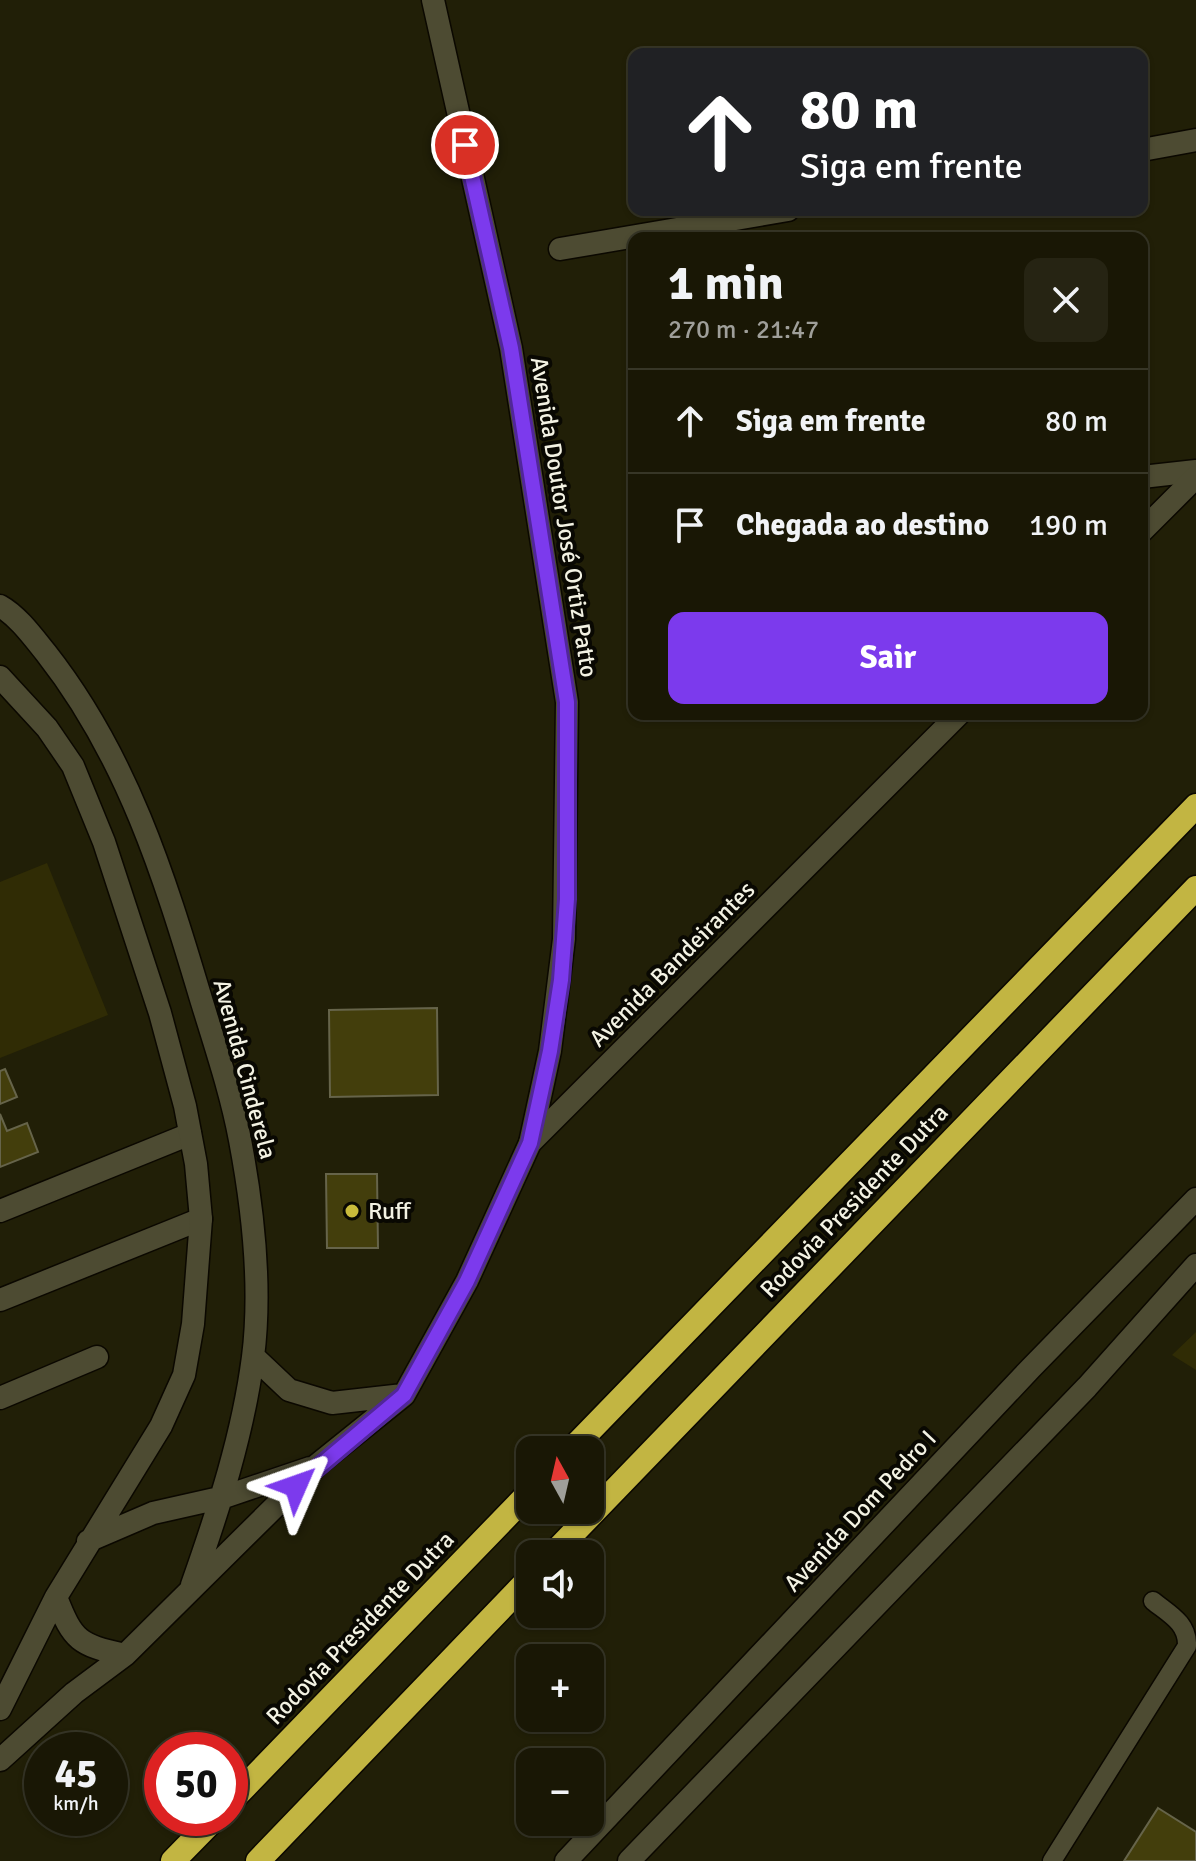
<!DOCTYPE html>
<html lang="pt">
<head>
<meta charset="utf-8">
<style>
	:root { --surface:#191705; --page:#262413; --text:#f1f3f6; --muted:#9f9f9a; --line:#373627; --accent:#7c3aed }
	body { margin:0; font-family:Signika,sans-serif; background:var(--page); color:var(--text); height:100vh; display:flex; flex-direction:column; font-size:30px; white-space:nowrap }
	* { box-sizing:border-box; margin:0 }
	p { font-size:26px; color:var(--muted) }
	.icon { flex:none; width:44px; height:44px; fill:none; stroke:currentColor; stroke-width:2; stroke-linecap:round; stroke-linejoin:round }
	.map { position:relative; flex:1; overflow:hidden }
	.side { position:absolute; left:628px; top:232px; width:520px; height:488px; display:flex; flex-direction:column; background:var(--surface); border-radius:16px; box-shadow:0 2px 6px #0004,0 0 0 2px var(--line) }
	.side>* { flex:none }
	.guide { position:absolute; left:628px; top:48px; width:520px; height:168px; border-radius:16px; box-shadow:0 2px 6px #0004,0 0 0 2px var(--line); background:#202124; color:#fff; overflow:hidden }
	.needle { width:52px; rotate:352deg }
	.buttons { position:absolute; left:516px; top:1436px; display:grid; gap:16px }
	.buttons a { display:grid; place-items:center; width:88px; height:88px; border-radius:16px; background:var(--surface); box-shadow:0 2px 6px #0004,0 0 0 2px var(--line); font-size:40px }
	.speed { position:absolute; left:24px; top:1732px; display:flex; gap:16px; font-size:40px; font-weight:700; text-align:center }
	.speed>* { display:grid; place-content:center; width:104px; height:104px; border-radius:50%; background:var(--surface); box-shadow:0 2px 6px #0004,0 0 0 2px var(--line); line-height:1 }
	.speed small { font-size:20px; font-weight:400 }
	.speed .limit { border:12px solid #d22; background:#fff; color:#111 }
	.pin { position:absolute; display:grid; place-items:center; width:68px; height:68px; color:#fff; margin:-34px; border:4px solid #fff; border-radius:50%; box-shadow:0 2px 8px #0007 }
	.me { position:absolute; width:88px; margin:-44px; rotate:47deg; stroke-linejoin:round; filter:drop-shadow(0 0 6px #0008) }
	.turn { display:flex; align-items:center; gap:28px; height:168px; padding:0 40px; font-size:36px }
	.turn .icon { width:104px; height:104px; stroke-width:2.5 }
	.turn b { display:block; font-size:56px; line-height:68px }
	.round { display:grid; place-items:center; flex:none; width:84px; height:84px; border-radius:16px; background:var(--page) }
	.summary { display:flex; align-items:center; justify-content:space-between; height:136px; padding:0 40px }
	h1 { font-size:48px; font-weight:700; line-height:60px }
	.cta { display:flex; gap:16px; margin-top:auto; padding:16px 40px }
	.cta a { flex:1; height:92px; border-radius:16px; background:var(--accent); color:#fff; font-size:32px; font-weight:700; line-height:92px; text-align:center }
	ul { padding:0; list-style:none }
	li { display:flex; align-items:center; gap:24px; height:104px; padding:0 40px; border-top:2px solid var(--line) }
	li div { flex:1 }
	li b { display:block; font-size:30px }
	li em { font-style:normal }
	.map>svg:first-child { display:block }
	.green { fill:#302c05 }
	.building { fill:#433e0c; stroke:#66644a; stroke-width:2 }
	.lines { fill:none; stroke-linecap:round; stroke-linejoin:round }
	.service-casing { stroke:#0b0800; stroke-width:21 }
	.minor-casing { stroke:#0b0800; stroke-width:25 }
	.secondary-casing { stroke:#0b0800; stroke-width:25 }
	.motorway-casing { stroke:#0b0800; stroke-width:27 }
	.service { stroke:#4d4b32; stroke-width:18 }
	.minor { stroke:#4d4b32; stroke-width:22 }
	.secondary { stroke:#4d4b32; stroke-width:22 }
	.motorway { stroke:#c2b542; stroke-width:24 }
	.route-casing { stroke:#51269a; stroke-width:20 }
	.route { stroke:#7c3aed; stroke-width:14 }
	.poi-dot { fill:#c9bb3b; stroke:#090802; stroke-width:3 }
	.labels { text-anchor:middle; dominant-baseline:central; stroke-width:8; stroke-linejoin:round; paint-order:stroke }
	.street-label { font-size:24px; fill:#f3f2e3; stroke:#090802 }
	.poi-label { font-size:24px; fill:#f3f2e3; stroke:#090802; text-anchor:start }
</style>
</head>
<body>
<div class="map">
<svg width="1196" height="1861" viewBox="0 0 1196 1861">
	<rect width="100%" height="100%" fill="#211f07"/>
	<path class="green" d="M47,863l61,152 -108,43v-176z
		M1196,1332v38l-24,-15z"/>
	<path class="building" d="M437,1008l1,87 -108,2 -1,-87z
		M5,1069l12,28 -17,7v-33z
		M0,1114l7,17 20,-8 11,29 -38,15z
		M326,1174h51l1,74h-51z
		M1158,1808l38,24v29h-72z"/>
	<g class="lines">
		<defs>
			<path id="service" d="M1052,1861l135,-215c1,-23 -18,-32 -34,-45"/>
			<path id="minor" d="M433,0l78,348 56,354 -3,237 -14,112 -20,92
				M1142,150l54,-10
				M560,249l228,-39
				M1142,477l54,-6
				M0,1211l190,-77
				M0,1300l201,-81
				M0,1398l97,-41"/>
			<path id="secondary" d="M1142,531l54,-54
				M0,606c18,10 33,31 46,47 81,103 118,222 155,346 14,46 30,93 39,141 13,69 22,146 13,217 -10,78 -35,154 -61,228
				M0,677l47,51 26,38 31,76 56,171 25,93 11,58 5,55 -8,105 -9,51 -23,51 -105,171 -56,112
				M253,1356l36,34 43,13 71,-8
				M88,1541l65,-28 71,-16 86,-29
				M56,1597c17,44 23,48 69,58
				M0,1760l74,-67 51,-38 192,-190 87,-70 63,-114 63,-138 429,-429
				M566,1861l465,-493 165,-169
				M629,1861l458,-474 109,-122"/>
			<path id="motorway" d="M571,1450l625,-644
				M553,1554l643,-666
				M230,1802l300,-310
				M173,1861l42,-43
				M258,1861l272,-283"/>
		</defs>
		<use href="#service" class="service-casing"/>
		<use href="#minor" class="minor-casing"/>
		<use href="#secondary" class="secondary-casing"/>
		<use href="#motorway" class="motorway-casing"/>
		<use href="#service" class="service"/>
		<use href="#minor" class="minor"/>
		<use href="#secondary" class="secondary"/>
		<use href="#motorway" class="motorway"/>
	</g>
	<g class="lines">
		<defs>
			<path id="route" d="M296,1486l108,-91 63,-114 63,-138 20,-92 11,-71 6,-81v-197l-56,-354 -46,-203"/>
		</defs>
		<use href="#route" class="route-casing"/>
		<use href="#route" class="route"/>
	</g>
	<circle class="poi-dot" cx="352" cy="1211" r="8"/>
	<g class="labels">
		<g class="street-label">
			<text transform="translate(564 517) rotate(81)">Avenida Doutor José Ortiz Patto</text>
			<text transform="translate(672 964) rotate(-45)">Avenida Bandeirantes</text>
			<text transform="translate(245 1069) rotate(75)">Avenida Cinderela</text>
			<text transform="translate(854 1201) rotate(-46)">Rodovia Presidente Dutra</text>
			<text transform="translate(860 1511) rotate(-47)">Avenida Dom Pedro I</text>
			<text transform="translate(360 1628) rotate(-46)">Rodovia Presidente Dutra</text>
		</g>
		<g class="poi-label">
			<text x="368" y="1211">Ruff</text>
		</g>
	</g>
</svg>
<div class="buttons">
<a><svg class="needle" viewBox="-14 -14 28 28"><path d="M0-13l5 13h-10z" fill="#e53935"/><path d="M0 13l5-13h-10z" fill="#9f9f9a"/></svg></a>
<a><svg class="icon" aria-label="sound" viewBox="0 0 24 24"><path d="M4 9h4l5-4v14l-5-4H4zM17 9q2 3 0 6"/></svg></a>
<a>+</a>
<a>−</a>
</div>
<div class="speed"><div>45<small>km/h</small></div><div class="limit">50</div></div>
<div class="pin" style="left:465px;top:145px;background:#d93025"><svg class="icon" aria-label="arrive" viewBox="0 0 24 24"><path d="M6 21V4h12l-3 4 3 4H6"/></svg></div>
<svg class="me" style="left:296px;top:1486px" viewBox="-20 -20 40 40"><path d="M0-17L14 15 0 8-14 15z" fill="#7c3aed" stroke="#fff" stroke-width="4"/></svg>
<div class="guide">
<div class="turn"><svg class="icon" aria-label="ahead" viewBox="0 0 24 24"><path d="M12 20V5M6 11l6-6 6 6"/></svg><div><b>80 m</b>Siga em frente</div></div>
</div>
<section class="side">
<div class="summary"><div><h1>1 min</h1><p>270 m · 21:47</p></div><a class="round"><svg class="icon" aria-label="close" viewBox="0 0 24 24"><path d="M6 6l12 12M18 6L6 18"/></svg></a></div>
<ul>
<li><svg class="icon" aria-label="ahead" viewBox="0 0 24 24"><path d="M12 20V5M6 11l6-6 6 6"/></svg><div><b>Siga em frente</b></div><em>80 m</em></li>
<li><svg class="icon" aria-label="arrive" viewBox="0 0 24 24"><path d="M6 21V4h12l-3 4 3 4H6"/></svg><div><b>Chegada ao destino</b></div><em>190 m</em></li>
</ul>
<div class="cta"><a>Sair</a></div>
</section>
</div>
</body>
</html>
